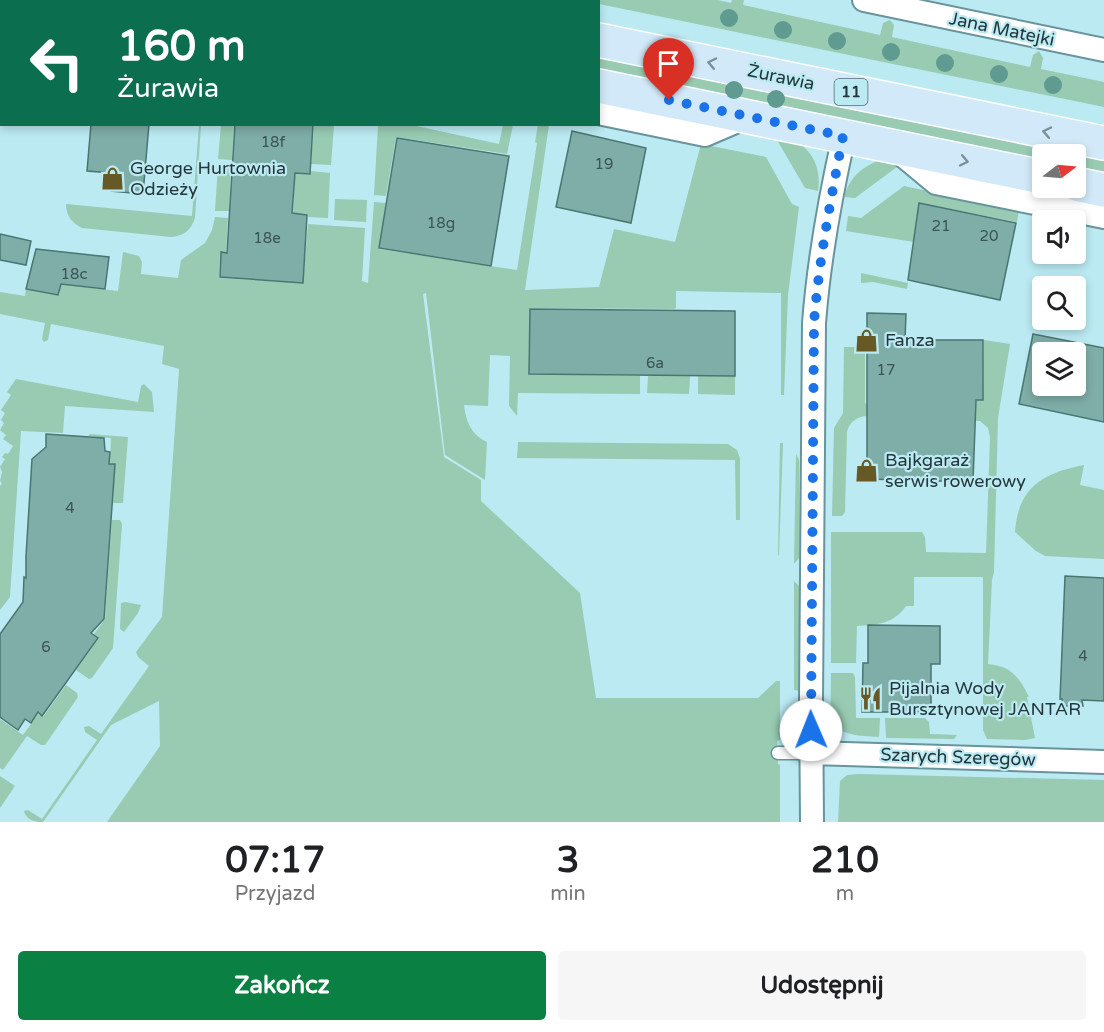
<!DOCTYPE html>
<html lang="pl">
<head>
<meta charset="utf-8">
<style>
	:root { --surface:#fff; --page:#f6f6f6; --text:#202124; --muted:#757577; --accent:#0b8043 }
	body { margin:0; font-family:"Varela Round",sans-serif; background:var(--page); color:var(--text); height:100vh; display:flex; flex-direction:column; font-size:22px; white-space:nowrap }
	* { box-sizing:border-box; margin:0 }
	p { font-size:20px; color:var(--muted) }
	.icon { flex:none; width:33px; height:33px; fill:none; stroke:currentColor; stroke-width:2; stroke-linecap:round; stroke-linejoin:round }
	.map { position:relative; height:822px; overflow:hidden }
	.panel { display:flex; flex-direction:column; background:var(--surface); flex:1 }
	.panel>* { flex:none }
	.hud { position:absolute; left:0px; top:0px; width:600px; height:126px; box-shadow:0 3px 9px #0003; background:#0b6e4f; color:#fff; overflow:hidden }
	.needle { width:39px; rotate:74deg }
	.tools { position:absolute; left:1032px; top:144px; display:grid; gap:12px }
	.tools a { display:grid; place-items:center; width:54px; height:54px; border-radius:6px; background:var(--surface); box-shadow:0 3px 9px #0003; font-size:30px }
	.pin { position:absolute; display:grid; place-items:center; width:51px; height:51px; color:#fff; margin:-62px -26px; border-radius:50% 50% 50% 0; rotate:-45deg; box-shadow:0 0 6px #0007 }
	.pin .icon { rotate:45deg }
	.me { position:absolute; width:66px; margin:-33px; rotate:359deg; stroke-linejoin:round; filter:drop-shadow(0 0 4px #0008) }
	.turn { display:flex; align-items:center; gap:21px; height:126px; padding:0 18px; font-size:27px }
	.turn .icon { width:78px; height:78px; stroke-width:2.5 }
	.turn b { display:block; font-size:42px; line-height:51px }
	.eta { display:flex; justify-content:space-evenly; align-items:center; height:102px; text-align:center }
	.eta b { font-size:36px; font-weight:700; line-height:42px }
	.action { display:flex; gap:12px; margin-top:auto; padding:12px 18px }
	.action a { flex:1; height:69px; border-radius:6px; background:var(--accent); color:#fff; font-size:24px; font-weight:700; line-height:69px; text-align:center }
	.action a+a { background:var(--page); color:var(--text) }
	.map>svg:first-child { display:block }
	.green { fill:#98cbb2 }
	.building { fill:#7fada8; stroke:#497671; stroke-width:1.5; fill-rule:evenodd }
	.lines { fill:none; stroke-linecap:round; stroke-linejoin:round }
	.lane-casing { stroke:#68949c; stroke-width:15 }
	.street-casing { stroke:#68949c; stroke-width:26 }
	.primary-casing { stroke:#fff; stroke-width:36 }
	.lane { stroke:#fff; stroke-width:12 }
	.street { stroke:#fff; stroke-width:22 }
	.primary { stroke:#d1e9f8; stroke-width:33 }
	.tree { fill:#5f9b91 }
	.oneway { stroke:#7a9099 }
	.route { stroke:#1a73e8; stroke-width:10; stroke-dasharray:0 18 }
	.labels { text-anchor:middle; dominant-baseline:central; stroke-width:4.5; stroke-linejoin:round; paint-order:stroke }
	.number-label { font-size:15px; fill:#3b5456 }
	.shield { fill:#bbeaf3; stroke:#516c72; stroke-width:1.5 }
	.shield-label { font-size:16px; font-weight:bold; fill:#24363a }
	.street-label { font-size:18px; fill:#24363a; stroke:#bbeaf3 }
	.poi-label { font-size:18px; fill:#24363a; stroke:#bbeaf3; text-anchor:start }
</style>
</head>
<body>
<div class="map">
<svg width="1104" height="822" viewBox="0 0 1104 822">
	<rect width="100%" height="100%" fill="#bbeaf3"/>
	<path class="green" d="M581,0h137l13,3 1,-3h12l-1,5 137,30 3,-12 7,-3 4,5 -2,12 138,30 3,-12 6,-4 4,7 -2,11 63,13v25l-505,-103 -1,-2z
		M598,22l506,103v3l-505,-103z
		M598,54l506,104v17l-28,-6v-15h-34v8l-443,-91z
		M538,124l11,1 -24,165 74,-3 15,-58 61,13 26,-98 65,13 26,47 7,3 -11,88 -4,100h-3v-102l-105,-2v17l-2,1 -144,-1 -1,66 111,2v18l-122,-1 -1,23 -8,-10 1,-50 -20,-1 -2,51 -24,-1c2,16 7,30 23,37l-2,38 -40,-25 -19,-162 -3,1 21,163 37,23v21l99,92 16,105h162l18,-17h4v59l-3,1 1,23 2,1v57h-673l53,-76 -1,-45 -48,24 -68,97c-8,0 -17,-2 -19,-11l4,-1 14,9 55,-79 -12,-8 -1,-5 5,-1 12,8 48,-68 -11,-9 -2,-5 26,-35 17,-248 -17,-5 2,-18 -113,-22 -3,16 -4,2 -2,-3 3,-16 -45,-9v-22l25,4 1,-7 33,6 2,-11 57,7 5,-39 16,4 3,6 -1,12 37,4 3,-18 24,-17 7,-13 3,-13 13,1 -2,34h-6l-1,26 84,5 5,-59 57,4 -3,53 6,2 6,-81 12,1 -7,46 138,21 20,-127 -2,-1z
		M199,125h2l-6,93c-4,12 -11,18 -24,19l-89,-9c-10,-5 -16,-12 -16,-24l126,12z
		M221,125h13l-2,35 -14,-1z
		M314,125h20l-3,40 -20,-1z
		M378,125h34l87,19 4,-19h10l-6,29 -111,-17 -10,59 -12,-1z
		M778,137c7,2 16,3 23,8 15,10 20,29 17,46l-13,-3 -28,-48z
		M883,159l15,5 -1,3 -42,31 -11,-1c6,-21 19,-31 39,-38z
		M218,165l13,1 -2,45h-14z
		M311,171l19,2 -2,45 -20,-1v-3l-15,-1 2,-40 15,1z
		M904,186l115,24 -2,12 -98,-19 -5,39 -68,-11 2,-15 13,2z
		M335,199l32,1 -1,22 -32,-2z
		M861,273l47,10 -1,6 -34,-7 -12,1z
		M984,340l26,4 -12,74 -4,154 -2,8 -4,84c23,2 31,13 41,33h-2l8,41 -10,2 -38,-1 -4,-9v-153h-69v29h-8c-12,18 -30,19 -49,20l-1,37h-25v-131h91l3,5 1,15 60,1 4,-115 -2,-10 -8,-7 -114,-5c-9,1 -17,6 -19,16l-2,80 -3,4h-10l2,-88 9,-15 1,-66h21v56l2,2 44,-5h72z
		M648,376h42l-1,18 -42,-1z
		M698,376h37v19l-37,-1z
		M16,379l122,23 3,-16 3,-2 8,8 2,20 -89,-6 -2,27 -42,-2 -11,166 -10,13v-124l2,-3 -2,-2 2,-9 -2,-5 5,-8 -3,-2 3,-4 3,1 5,-8 -10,-7 3,-4 -6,-5 4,-7 -3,-3 4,-7 -4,-3 10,-15 -4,-3z
		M90,434l38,3 -5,66h-10l2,-39 -5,-1 1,-25 -23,-2z
		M518,442l210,2 9,6 3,8v62h-4l-1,-60 -218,-2z
		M780,443h3l-4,112 -1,1z
		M796,454l3,6 1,97 -6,7z
		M1084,465l-4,20 24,5v69l-59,-3 -9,-5 -21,-19c3,-45 28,-59 69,-67z
		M112,520h8l2,4 -9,124 -21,30 -3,1 -13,-9 23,-32 -5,-4 11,-15z
		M794,581l6,6v104l-6,-1z
		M125,602l16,3 -3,8 -14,19 -4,-3 1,-26z
		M831,673h22l2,4 1,41h24l-1,19c-56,-2 -48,-14 -48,-64z
		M66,685l11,8 1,4 -33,48h-4l-14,-9 -24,34 -3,-2v-49l23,16 15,-21 5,3z
		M885,718h40l4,4 1,12 27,1 -3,4 -68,-1z
		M859,774l245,6v42h-266l2,-41 7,-6z
		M0,776l15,10 -15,22z"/>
	<path class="building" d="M91,124h58l-6,70 -32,-3 1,-18 -25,-2z
		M235,124h78l-3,50 -15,-1 -3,40 15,2 -4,68 -83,-6 1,-25 6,1z
		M572,131l74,17 -15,75 -75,-16z
		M397,138l112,18 -18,110 -112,-18z
		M919,203l97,20 -16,77 -92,-20z
		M0,234l31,7 -5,24 -26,-5z
		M36,249l73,8 -4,32 -44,-5 -3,11 -32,-6z
		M530,309l205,2v65l-206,-2z
		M867,313l39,1 -1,26h78v60h-7l-3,82 -106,-3z
		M1033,334l71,14v74l-85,-18zM1042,352h34v34h-34z
		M46,434l58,4 1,13 5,1 -1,12h6l-11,155 -13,14 7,5 -56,78 -4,-4 -7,11 -6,-4 -7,11 -18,-13v-83l23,-32 1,-25 2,1v-22l6,-97 14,-12z
		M1065,576l39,2v123l-22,-1 1,6h-21v-7h-2z
		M868,625l72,1v38h-9v48h-69l1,-49h5z"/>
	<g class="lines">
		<defs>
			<path id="lane" d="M778,753h34"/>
			<path id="street" d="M49,0l7,2
				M864,0l240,50
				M598,113l107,22 42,-18
				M895,149l41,34 168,34
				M812,753l292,9
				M812,822l-1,-123 3,-376c5,-64 16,-125 30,-187"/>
			<path id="primary" d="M178,0l7,2
				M404,0l7,2
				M598,40l506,103
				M598,86l444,91
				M1076,184l28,6"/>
		</defs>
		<use href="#lane" class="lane-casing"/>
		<use href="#street" class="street-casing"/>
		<use href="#primary" class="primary-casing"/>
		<use href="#lane" class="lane"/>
		<use href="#street" class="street"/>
		<use href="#primary" class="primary"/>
	</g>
	<g class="tree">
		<circle cx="729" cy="18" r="9"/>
		<circle cx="783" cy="30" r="9"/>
		<circle cx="837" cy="41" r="9"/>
		<circle cx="891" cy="52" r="9"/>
		<circle cx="945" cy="63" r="9"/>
		<circle cx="999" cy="74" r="9"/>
		<circle cx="1053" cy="85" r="9"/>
		<circle cx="734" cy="90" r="9"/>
		<circle cx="776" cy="99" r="9"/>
	</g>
	<defs><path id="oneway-chevron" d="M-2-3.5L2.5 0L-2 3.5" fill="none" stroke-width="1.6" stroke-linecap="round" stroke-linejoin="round" transform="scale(1.5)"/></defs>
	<g class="oneway">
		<use href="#oneway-chevron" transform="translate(712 63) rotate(-168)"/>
		<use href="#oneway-chevron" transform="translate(1047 132) rotate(-168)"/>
		<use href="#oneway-chevron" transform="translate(964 161) rotate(12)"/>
	</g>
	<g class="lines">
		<path class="route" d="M669,100l174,36c-12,63 -24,123 -29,187l-3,407"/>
	</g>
	<defs>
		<symbol id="shop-bare" viewBox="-9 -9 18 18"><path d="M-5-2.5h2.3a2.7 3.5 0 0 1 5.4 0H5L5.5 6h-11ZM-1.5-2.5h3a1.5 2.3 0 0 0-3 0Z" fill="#665926" stroke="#bbeaf3" stroke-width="2.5" paint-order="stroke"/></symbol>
		<symbol id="restaurant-bare" viewBox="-9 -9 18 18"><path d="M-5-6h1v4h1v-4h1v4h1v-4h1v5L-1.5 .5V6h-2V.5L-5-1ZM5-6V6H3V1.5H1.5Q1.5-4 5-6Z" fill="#665926" stroke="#bbeaf3" stroke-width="2.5" paint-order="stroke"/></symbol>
	</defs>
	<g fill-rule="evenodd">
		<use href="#shop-bare" x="96" y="162" width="33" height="33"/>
		<use href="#shop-bare" x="850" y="324" width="33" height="33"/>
		<use href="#shop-bare" x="850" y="454" width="33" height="33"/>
		<use href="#restaurant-bare" x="854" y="682" width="33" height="33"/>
	</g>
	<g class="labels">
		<g class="number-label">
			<text x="273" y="142">18f</text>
			<text x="604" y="164">19</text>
			<text x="441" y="223">18g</text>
			<text x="941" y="226">21</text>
			<text x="989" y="236">20</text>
			<text x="267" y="238">18e</text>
			<text x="74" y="274">18c</text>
			<text x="655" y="363">6a</text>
			<text x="886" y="370">17</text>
			<text x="70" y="508">4</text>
			<text x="46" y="647">6</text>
			<text x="1083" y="656">4</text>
		</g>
		<rect class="shield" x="834.5" y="79" width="33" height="26" rx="4.5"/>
		<g class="shield-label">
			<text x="851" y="92">11</text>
		</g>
		<g class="street-label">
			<text transform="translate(1002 29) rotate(12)">Jana Matejki</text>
			<text transform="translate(781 77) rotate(12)">Żurawia</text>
			<text transform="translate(958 757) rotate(2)">Szarych Szeregów</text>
		</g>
		<g class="poi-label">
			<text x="130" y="168">George Hurtownia<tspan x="130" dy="21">Odzieży</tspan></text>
			<text x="885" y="340">Fanza</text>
			<text x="885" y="460">Bajkgaraż<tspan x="885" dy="21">serwis rowerowy</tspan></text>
			<text x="889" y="688">Pijalnia Wody<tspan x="889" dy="21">Bursztynowej JANTAR</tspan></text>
		</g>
	</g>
</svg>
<div class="tools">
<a><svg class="needle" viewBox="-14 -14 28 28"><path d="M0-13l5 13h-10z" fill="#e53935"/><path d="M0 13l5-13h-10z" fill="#757577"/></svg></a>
<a><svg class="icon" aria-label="sound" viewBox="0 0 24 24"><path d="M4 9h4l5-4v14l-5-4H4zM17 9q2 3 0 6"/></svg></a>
<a><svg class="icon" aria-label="search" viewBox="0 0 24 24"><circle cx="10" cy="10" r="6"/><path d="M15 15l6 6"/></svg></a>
<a><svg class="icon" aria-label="layers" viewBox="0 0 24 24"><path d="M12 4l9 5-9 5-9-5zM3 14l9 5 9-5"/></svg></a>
</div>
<div class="pin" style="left:669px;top:100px;background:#d93025"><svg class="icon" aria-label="arrive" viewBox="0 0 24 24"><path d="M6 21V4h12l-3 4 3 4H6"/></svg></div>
<svg class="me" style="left:811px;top:730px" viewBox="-20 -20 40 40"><circle r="19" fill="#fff"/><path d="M0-13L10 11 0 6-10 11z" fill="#1a73e8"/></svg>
<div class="hud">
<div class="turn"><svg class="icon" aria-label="left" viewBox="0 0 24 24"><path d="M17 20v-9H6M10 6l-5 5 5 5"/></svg><div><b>160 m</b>Żurawia</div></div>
</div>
</div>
<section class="panel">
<div class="eta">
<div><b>07:17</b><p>Przyjazd</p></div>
<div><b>3</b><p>min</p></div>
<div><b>210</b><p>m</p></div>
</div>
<div class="action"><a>Zakończ</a><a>Udostępnij</a></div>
</section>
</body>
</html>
